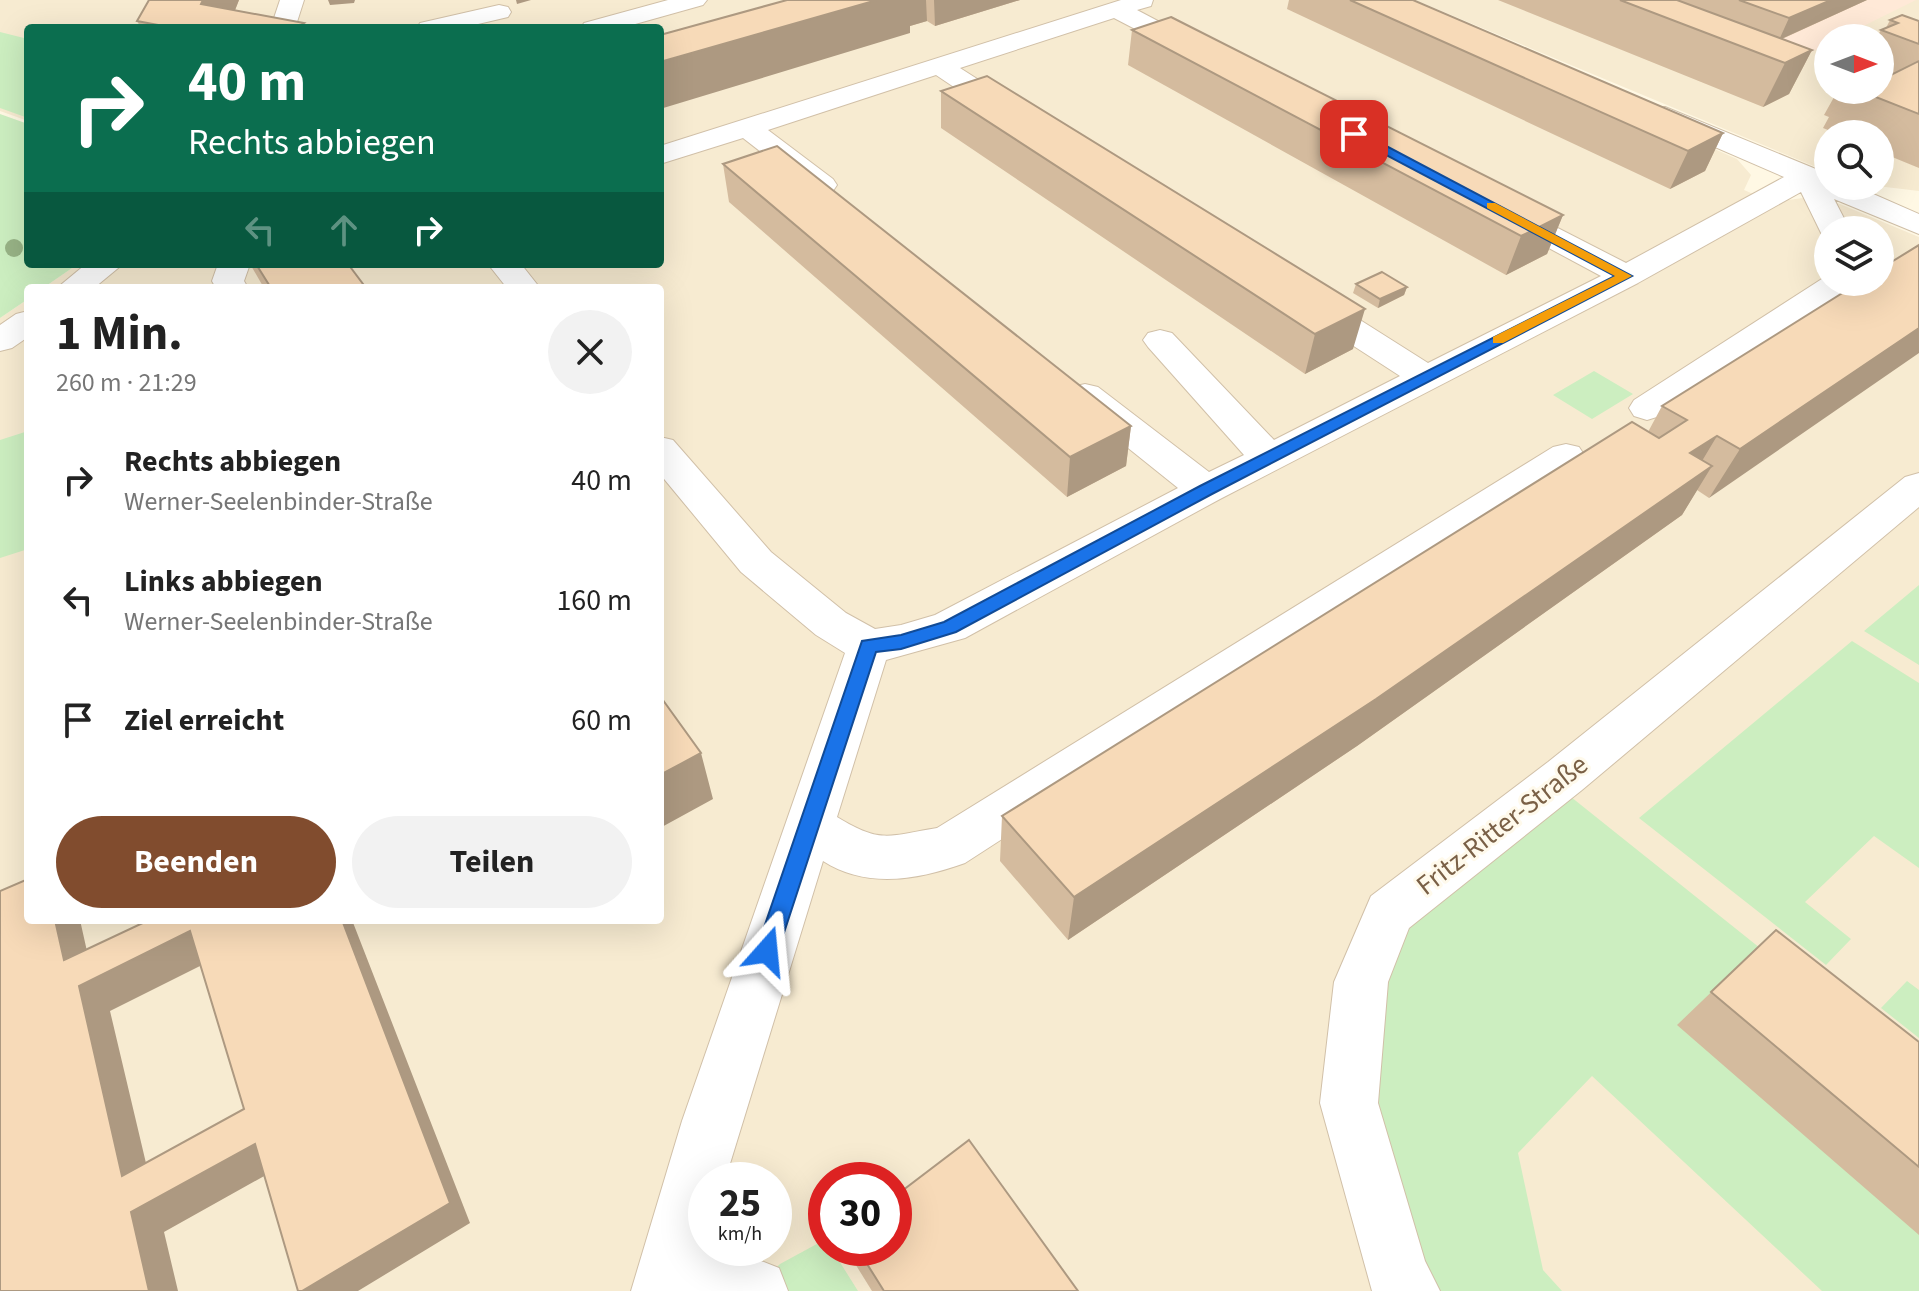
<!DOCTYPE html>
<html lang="de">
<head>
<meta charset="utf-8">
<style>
	:root { --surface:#fff; --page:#f2f2f2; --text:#222; --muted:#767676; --accent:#814c2e }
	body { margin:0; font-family:"Source Sans 3",sans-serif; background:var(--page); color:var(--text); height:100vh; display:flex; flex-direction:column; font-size:30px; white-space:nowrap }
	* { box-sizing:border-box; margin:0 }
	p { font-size:26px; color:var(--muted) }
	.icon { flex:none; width:44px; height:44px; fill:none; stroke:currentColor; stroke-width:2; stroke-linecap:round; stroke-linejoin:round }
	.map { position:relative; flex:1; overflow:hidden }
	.side { position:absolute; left:24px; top:284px; width:640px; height:640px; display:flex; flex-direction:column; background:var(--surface); border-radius:8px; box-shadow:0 8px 32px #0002 }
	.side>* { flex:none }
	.guide { position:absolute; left:24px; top:24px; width:640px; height:244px; border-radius:8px; box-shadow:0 8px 32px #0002; background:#0b6e4f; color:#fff; overflow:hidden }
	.needle { width:52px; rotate:90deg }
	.fabs { position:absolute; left:1814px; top:24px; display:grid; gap:16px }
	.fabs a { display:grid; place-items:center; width:80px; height:80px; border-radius:50%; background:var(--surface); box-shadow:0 8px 32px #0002; font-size:40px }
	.speed { position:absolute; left:688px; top:1162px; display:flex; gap:16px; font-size:40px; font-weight:700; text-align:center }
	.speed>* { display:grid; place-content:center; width:104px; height:104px; border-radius:50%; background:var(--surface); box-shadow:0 8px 32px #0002; line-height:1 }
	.speed small { font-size:20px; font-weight:400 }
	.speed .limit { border:12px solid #d22; background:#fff; color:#111 }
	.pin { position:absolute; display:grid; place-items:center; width:68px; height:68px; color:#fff; margin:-34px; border-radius:16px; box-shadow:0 4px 12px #0006 }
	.me { position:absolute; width:88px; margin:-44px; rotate:18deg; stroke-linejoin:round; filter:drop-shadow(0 0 6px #0008) }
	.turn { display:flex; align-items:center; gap:28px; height:168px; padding:0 32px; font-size:36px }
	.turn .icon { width:104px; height:104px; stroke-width:2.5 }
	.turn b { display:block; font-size:56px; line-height:68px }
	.lanes { display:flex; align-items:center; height:76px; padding:0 32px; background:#0003; justify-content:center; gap:40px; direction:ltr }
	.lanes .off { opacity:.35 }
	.round { display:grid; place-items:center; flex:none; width:84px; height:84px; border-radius:42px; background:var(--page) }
	.overview { display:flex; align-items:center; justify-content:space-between; height:136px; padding:0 32px }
	h1 { font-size:48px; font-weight:700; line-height:60px }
	.action { display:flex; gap:16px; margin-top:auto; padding:16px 32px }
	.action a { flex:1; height:92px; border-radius:48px; background:var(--accent); color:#fff; font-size:32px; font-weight:700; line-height:92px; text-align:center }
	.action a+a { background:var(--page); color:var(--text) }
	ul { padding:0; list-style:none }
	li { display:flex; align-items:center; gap:24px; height:120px; padding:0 32px }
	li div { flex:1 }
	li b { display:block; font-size:30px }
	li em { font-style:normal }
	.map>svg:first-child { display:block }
	.residential { fill:#f7ebd1; fill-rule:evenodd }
	.commercial { fill:#ffe9d7 }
	.green { fill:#cceec0 }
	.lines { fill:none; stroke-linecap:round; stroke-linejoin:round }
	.minor-casing { stroke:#d1c0a8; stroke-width:2 }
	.minor { fill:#fff; fill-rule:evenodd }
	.tree { fill:#98b386 }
	.wall { fill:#d4bb9e }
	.shaded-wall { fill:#ad9981 }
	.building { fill:#f7dab8; stroke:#ad9981; stroke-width:2; fill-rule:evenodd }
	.route { fill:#1a73e8; stroke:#114b97; stroke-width:2 }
	.slow { fill:#f59e0b }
	.labels { text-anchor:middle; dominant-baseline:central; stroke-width:6; stroke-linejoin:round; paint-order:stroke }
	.street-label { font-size:28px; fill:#7a6046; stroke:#fffaec }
</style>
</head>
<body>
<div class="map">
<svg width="1919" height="1291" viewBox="0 0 1919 1291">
	<rect width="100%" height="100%" fill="#fff8e4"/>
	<path class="residential" d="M0,0h1378l359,159 14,16 -7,15 28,12 31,-4 32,4 84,35v1054h-1919v-973l28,-19v621h632v-632h-617l35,-24h582v-236h-632v93l-28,-10zM1828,230h52v52h-52zM706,1180h68v68h-68zM826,1180h68v68h-68z
		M1415,0h504v191l-42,-5h3v-52h-52v38zM1828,38h52v52h-52z"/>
	<path class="commercial" d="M1565,0h351l-77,38h-11v6l-37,18z"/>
	<path class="green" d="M0,32l28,7v79l-28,-10z
		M0,114l28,10v140h50l-35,24h-15v11l-28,19z
		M1594,371l39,23 -41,25 -39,-24z
		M28,431v118l-28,9v-118z
		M1919,585v80l-55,-34z
		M1852,641l67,42v185l-45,-32 -69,66 46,37 -25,26 -187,-147z
		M1566,793l353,282v216h-97l-230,-215 -74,77 25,117 19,21h-126l-6,-11 -52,-176v-57l4,-58 27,-73z
		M1907,981l12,9v48l-38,-30z
		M826,1239v9h5l27,43h-106l28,-27z"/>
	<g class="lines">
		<defs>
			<path id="minor" d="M280,0h24l-7,22 4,6h-27l-2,-4z
				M668,0h39l-4,5 -82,23h-40l3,-5z
				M1121,0h32l-2,6 -14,4 70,37 4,5 -4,5h-18l-75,-39 -154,50 66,42 4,6 -4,6 -10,2 -10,-2 -70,-47 -168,55 65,49 4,6 -4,6 -11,3 -11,-3 -68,-53 -83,26v-18z
				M499,5l9,2 3,5 -3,5 -47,11h-44l3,-5z
				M1665,107l163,67v12h27l64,28v20l-85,-35 16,31h-22v8l-5,-1 -22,-45 -163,91 -418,216 -255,139 -79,22 -49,157c44,27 51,19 100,11l616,-381 13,-3 13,3 6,9 -6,9 -614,398c-47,17 -99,26 -142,-2l-98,319h-19v68l50,11 23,9 9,23h-157l51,-170 163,-468 -29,-18 -75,-63 -81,-98v-37l13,3 98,112 75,61 29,16 26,-4 34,-10 243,-127 -106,-85 -5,-8 5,-8 13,-3 13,3 111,85 35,-17 -96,-108 -5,-7 5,-7 12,-3 12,3 102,107 126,-64 -105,-68 -5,-7 5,-7 12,-3 12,3 109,69 173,-87 -112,-60 -4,-6 4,-6 11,-3 11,3 115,59 158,-86 -129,-56 -4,-6 4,-6z
				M86,264h37l-29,24h-37z
				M218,264h32l-6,17 4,7h-32l-4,-7z
				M488,264h33l19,24h-33z
				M1828,275v7h28l-4,7 -192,127 -13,4 -13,-4 -5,-8 5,-8z
				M28,311v26l-16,11 -12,3v-26l16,-11z
				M1919,473v34l-337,283 -173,138 -21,54 -10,121 47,158 15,30h-68l-52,-188 14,-121 37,-86 177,-134 357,-285z"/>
		</defs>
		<use href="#minor" class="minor-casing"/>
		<use href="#minor" class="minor"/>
	</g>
	<circle class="tree" cx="14" cy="248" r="9"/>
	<path class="wall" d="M149,0h90l-4,10 69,13 2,5h-165l-4,-7z
		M787,0h233l-85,26 -8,-5 -17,5v7z
		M1289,0h124l310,133 -18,38 -35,18 -383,-180z
		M1498,0h369l-85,39 30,11 -23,44 -26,13z
		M1890,20l29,1v147l-39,-16v-18h-42l-15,-6 6,-11 -5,-2 14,-25h42v-52h-4l5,-8 5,-2z
		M1132,30l431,185 -16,39 -41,21 -378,-210z
		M941,91l412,258 -48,25 -364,-246z
		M723,164l408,262 -5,40 -59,31 -338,-295z
		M250,264h98l18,24h-102z
		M1860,282l-151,216 -12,-8 -15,25 -325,231 -289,194 -68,-79 2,-45 646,-384 14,-26z
		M1356,284l51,3 -3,8 -26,13 -25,-15z
		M1776,930l143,112v193l-242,-210z
		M850,1248h44l184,43h-206l-18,-29z"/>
	<path class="shaded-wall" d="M203,0h36l-11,28 -27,-24z
		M328,0h27l-1,3 -24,2z
		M516,0h15l-14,4z
		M877,0h49l1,21 -17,5v7l-250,76v-47z
		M934,0h86l-85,26z
		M1831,0h36l-88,40 10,-22z
		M1812,50l-23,44 -26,13 22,-44z
		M1723,133l-18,38 -35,18 18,-38z
		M1563,215l-16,39 -41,21 15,-39z
		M1407,287l-3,8 -26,13 2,-9z
		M1365,309l-12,40 -48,25 10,-40z
		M1919,328v25l-210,145 31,-49z
		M1131,426l-5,40 -59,31 3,-40z
		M1717,436l-27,45 22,-15 -30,49 -325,231 -289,194 6,-43 616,-444z
		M701,753l12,46 -53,29v-53z
		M55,920h25l13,58 97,-47 26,27 -106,53 44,186 -32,-21 -58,-216z
		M342,920h10l118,303 -112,68h-56z
		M255,1144l27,22 -118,66 14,59h-29l-18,-79z"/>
	<path class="building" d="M149,0h54l-2,4 103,19 -8,5h-122l-37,-7z
		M787,0h90l-217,62v-27z
		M1350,0h63l310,133 -35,18z
		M1620,0h57l135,50 -27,13z
		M1739,0h92l-42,18z
		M1902,15l17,6v23l-38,-14 17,-7 -8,-3z
		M1171,17l392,198 -42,21 -389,-206z
		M1919,61v53l-61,-24h22v-14l5,2z
		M987,76l378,233 -50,25 -374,-243z
		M777,146l354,280 -61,31 -347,-293z
		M1919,245v83l-179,121 -23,-13 -27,17 22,13 -336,233 -302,198 -72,-81 630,-394 27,16 28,-18 -25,-14 198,-124h20v-13z
		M256,264h92l18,24h-95z
		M1382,272l25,15 -27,12 -24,-15z
		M660,696l41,57 -41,22z
		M28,879v41h27l9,40 85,-40h193l108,283 -148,88h-4l-43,-147 -124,68 18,79h-149v-400zM190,931l54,178 -122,67 -43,-190z
		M1776,930l143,112v125l-208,-175z
		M969,1140l109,151h-194l-27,-43h37v-51z"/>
	<path class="route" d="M1350,131h8l274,145 -420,218 -256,138 -55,17 -25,3 -98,299 -3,7 -8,3 -8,-3 -3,-7 106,-310 39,-6 43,-13 256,-136 415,-210 -265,-140z"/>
	<path class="slow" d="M1487,203h8l137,73 -129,67h-10v-6l122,-61 -128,-68z"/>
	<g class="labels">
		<g class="street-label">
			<text transform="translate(1502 825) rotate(-38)">Fritz-Ritter-Straße</text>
		</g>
	</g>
</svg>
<div class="fabs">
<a><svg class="needle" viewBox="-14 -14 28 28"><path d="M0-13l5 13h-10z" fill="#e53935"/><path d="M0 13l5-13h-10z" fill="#767676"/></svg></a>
<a><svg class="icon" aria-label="search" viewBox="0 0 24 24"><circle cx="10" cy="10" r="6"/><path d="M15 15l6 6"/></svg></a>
<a><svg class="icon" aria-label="layers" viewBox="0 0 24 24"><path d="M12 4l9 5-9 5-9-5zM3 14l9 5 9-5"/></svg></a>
</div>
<div class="speed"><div>25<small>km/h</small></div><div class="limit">30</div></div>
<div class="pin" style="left:1354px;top:134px;background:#d93025"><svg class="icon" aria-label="arrive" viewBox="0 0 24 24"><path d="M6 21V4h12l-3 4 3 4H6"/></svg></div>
<svg class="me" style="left:767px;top:951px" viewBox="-20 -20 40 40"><path d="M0-17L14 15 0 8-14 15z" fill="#1a73e8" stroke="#fff" stroke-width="4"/></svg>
<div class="guide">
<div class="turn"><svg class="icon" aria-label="right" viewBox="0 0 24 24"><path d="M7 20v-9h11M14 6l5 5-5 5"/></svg><div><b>40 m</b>Rechts abbiegen</div></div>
<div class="lanes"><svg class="icon off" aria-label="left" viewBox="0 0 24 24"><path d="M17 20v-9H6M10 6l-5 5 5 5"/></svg><svg class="icon off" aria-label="ahead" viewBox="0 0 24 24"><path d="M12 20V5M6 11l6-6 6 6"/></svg><svg class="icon" aria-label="right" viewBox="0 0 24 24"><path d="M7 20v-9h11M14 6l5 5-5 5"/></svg></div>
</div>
<section class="side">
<div class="overview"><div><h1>1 Min.</h1><p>260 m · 21:29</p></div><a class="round"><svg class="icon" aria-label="close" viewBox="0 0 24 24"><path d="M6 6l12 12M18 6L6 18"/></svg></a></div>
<ul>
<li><svg class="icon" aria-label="right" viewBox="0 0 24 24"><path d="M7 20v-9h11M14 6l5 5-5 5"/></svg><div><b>Rechts abbiegen</b><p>Werner-Seelenbinder-Straße</p></div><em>40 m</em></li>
<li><svg class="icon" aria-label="left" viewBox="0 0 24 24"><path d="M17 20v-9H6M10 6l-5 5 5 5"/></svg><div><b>Links abbiegen</b><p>Werner-Seelenbinder-Straße</p></div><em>160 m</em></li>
<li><svg class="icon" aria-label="arrive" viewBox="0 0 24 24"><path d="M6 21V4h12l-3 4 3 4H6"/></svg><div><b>Ziel erreicht</b></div><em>60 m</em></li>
</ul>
<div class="action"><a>Beenden</a><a>Teilen</a></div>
</section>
</div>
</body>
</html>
